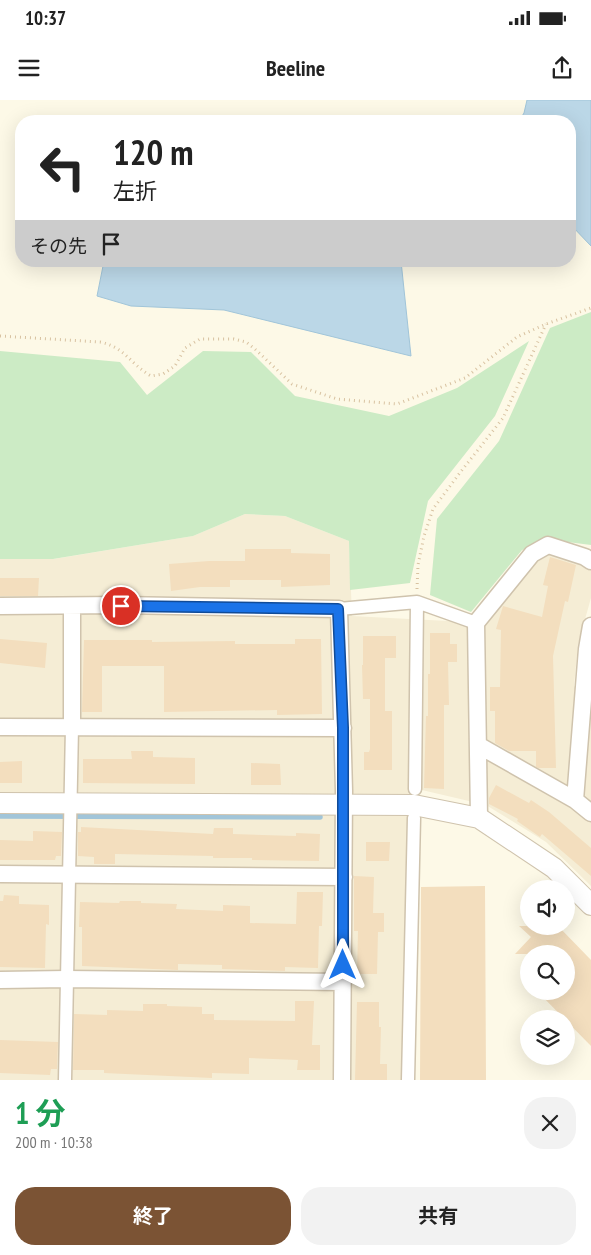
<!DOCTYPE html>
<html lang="ja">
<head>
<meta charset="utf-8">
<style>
	:root { --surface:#fff; --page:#f2f2f2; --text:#222; --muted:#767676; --accent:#7b5334 }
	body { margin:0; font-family:"PT Sans Narrow","Noto Sans JP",sans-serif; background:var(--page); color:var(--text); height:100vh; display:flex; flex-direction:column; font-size:19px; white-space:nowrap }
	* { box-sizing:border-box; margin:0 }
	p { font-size:16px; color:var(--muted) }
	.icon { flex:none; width:28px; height:28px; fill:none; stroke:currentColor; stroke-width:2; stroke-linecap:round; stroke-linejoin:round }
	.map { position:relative; height:980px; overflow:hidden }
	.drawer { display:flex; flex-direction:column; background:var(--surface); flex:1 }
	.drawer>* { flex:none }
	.banner { position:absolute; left:15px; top:15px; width:561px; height:152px; border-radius:20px; box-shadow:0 5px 20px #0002; background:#fff; color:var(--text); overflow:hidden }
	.tools { position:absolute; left:520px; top:780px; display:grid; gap:10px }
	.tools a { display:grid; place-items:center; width:55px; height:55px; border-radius:50%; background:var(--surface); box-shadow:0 5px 20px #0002; font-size:25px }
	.pin { position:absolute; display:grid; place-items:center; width:42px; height:42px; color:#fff; margin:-21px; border:2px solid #fff; border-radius:50%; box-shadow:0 1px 5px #0007 }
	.me { position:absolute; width:55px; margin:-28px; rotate:0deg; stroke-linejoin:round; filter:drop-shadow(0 0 4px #0008) }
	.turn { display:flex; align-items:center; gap:18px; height:105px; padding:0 15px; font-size:22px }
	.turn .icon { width:65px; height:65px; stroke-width:2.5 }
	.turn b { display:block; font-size:35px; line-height:42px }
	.then { display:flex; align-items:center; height:48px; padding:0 15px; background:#0003; gap:10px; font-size:19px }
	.round { display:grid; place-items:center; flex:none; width:52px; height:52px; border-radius:20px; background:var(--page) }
	.summary { display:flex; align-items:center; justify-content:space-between; height:85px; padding:0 15px }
	h1 { font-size:30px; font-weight:700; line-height:38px; color:#1e9e55 }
	.primary-button { display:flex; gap:10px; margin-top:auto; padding:10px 15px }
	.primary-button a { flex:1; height:58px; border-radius:20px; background:var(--accent); color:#fff; font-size:20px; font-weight:700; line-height:58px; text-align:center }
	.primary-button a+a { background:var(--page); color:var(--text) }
	.status { display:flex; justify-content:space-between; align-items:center; height:35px; padding:0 25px; background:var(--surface); direction:ltr }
	.status svg { height:14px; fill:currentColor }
	header { display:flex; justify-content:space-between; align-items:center; height:65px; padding:0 15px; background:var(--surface); font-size:22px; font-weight:700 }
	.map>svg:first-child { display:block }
	.residential { fill:#f5edd5 }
	.green { fill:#ccebc5 }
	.water { fill:#bbd7e7; stroke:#a1c5d9 }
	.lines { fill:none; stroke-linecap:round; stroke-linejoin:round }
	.stream { stroke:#a1c5d9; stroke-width:5.5 }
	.building { fill:#f3debe }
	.pedestrian-casing { stroke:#cfc3ad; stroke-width:15 }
	.minor-casing { stroke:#cfc3ad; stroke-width:19 }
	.tertiary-casing { stroke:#cfc3ad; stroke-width:22 }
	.path { stroke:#d8c2a1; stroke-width:3; stroke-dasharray:1 4; stroke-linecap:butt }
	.pedestrian { stroke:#fff; stroke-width:12 }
	.minor { stroke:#fff; stroke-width:16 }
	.tertiary { stroke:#fff; stroke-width:20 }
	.route-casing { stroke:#114b97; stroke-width:12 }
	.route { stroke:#1a73e8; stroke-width:9 }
</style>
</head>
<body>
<div class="status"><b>10:37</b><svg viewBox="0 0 49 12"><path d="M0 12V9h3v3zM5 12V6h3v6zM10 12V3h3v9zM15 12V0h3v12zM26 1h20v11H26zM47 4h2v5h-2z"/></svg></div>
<header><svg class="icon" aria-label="menu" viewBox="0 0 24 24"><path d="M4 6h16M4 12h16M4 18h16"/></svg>Beeline<svg class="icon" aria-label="share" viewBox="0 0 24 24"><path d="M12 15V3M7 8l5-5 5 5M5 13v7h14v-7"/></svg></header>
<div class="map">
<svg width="591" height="980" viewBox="0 0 591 980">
	<rect width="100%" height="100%" fill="#fdf9e7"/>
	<path class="residential" d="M245,414l40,2 64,25 3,75 134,7 57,-72 48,15v32l-13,46 -4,42 17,14v186l-45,-44 -60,-37 -77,-18 -7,293h-402v-521h54l139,-23z"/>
	<path class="green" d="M591,212v233l-39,-5 -30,10 -51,62 -41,-17 7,-76 62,-78 51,-113z
		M529,241l-34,75 -67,85 -18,82 -60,7 -1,-49 -64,-25 -40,-2 -52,22 -140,23h-53v-208l120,11 27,33 56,-44 48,1 44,44 94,20 68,-28z"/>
	<path class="water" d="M527,0h64v146l-21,-22v-103h-51l5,-8z
		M104,161h297l10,95 -187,-46 -93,-4 -34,-10z"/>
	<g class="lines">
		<path class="stream" d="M0,716l320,1"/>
	</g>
	<path class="building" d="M245,449h46v4l39,1v31l-49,2v-7h-51v7h-30l-29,4 -2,-27 40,-3h36z
		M550,457l26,8 -8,37 -3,-1 -12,55 3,112h-18l-2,-1v-16h-27l-14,-8v-32h-5v-24h10l1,-57 -5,-1 7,-23 39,11 6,-31 -5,-1z
		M0,478h39l-1,18h-38z
		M430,533h20v11h7v18h-9l1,43h-5v84l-20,-1 2,-72h2v-42h2z
		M363,536h33v22h-11v53h7v59h-28v-18h5l1,-3v-50h-7l-1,-34h1z
		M0,539l47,4 -2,25 -45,-5z
		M295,539h26l1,75 -45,1v-5l-113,2v-46h-62v46h-20l2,-72h68v2l83,-1v3h60z
		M131,651h22v6l42,1v26l-112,-1v-24h49z
		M22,661v22h-22v-21z
		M251,663l29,1 1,21h-30z
		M496,685l33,18 2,-3 18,12 42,36v28l-49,-42 -2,3 -23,-16 1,-2 -29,-15v-6z
		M81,727l132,7 1,-6h19v6l63,2v-3l24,1 -1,27 -67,-1v-2h-39v-2l-98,-2v10h-21v-7l-16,-1v-24h3z
		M33,731l29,1 -1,24h-5l-1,4h-55v-20l33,1z
		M366,742h24l-1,19h-23z
		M354,776l20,1 -1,36h11v19h-6l-1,42h-20l1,-43h-4z
		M485,786l1,194h-66l1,-193z
		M297,792h26l-1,34h-3l-1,42 -33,-1v4l-63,-2v-4l-44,-1v6l-96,-4v-39h-3l1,-25 39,1 1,-2h21v2l36,1 -1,5 47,2v-6l27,1v17l46,1z
		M4,795l15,1v8l30,1v20l-3,-1 -1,44 -45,-1v-66h3z
		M519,826h39l33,34v86l-54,-55h29v-37h-51l16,-17z
		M295,901h19l-2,44h8v25h-23l1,-10 -49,-2v16l-37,-1v5l-108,-5v-3h-31l1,-56 33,1v-5l36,1v-7h24v2l35,1v7h12v6l81,1z
		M357,902h22v25h2l-1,37h7v16h-32z
		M0,940l58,2 -1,27h-6l-1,6 -50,-2z"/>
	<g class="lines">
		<defs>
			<path id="pedestrian" d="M339,509l78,-7 59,21
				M415,689l2,-187
				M65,980l7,-353
				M408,980l6,-262"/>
			<path id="minor" d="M0,506l121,-1 218,4 5,182 -2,289
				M72,506v121
				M0,627l343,1
				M478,645l97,55 16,13
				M575,700l12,-151 4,-23
				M479,718l-3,-195 56,-69 16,-9 37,12 6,4
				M0,774l344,3
				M0,880l66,-1 277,3"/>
			<path id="tertiary" d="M0,703l414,2 65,13 75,50 37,37"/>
		</defs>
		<use href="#pedestrian" class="pedestrian-casing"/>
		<use href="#minor" class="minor-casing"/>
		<use href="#tertiary" class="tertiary-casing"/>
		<path class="path" d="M0,236l100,6c25,5 30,22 51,34l12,-2 12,-8 10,-18 15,-9h34l12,3 9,7 37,35 45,15 60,5 68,-26 52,-41 29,-13 45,-16
			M417,489l1,-24 6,-29 9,-27 26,-35 44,-56 43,-94"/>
		<use href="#pedestrian" class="pedestrian"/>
		<use href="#minor" class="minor"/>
		<use href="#tertiary" class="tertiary"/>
	</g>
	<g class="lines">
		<defs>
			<path id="route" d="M121,506l217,3 5,119v237"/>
		</defs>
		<use href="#route" class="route-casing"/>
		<use href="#route" class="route"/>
	</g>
</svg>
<div class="tools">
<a><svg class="icon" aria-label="sound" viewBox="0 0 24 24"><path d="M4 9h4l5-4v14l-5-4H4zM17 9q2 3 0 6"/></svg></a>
<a><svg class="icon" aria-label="search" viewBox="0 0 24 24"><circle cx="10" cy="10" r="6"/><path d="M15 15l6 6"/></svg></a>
<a><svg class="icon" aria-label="layers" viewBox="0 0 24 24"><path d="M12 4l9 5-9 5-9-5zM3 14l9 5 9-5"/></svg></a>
</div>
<div class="pin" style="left:121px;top:506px;background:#d93025"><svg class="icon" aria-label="arrive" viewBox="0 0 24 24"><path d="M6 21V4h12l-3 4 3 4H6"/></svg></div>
<svg class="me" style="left:343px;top:865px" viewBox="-20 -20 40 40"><path d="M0-17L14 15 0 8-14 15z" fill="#1a73e8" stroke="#fff" stroke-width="4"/></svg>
<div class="banner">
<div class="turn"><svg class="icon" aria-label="left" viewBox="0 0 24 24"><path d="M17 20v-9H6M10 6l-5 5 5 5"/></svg><div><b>120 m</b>左折</div></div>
<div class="then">その先<svg class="icon" aria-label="arrive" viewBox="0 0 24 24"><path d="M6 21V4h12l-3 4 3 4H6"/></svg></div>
</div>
</div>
<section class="drawer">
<div class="summary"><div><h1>1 分</h1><p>200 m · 10:38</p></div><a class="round"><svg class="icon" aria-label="close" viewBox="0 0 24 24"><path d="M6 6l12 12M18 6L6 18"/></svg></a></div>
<div class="primary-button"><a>終了</a><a>共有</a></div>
</section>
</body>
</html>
